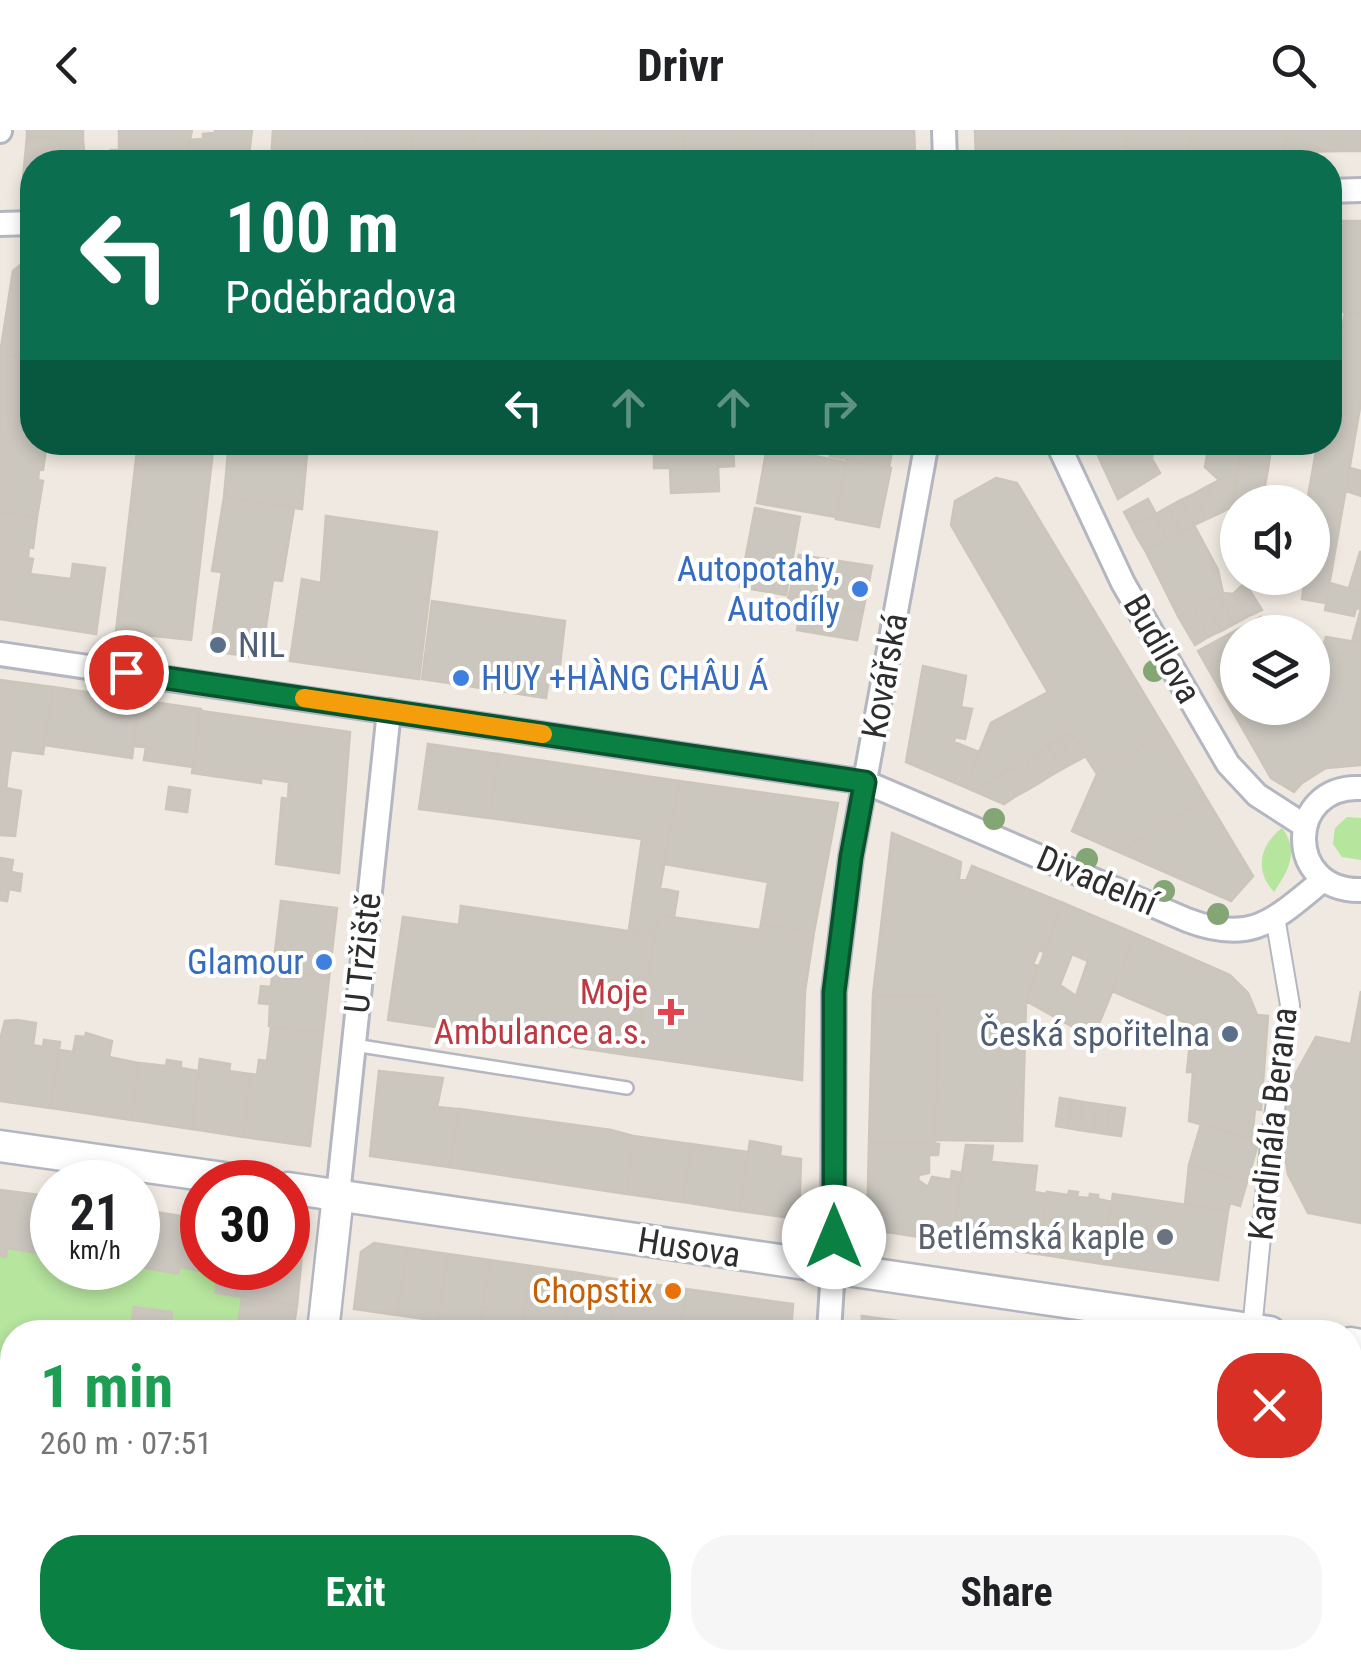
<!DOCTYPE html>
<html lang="en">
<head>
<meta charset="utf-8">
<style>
	:root { --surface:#fff; --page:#f6f6f6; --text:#202124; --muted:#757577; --accent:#0b8043 }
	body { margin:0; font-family:"Roboto Condensed",sans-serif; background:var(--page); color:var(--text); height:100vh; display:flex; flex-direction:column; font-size:38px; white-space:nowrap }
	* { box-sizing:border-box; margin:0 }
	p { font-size:32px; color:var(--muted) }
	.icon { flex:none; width:55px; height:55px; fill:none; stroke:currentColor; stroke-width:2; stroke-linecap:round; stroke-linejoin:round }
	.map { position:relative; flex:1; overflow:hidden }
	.sheet { position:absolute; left:0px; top:1190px; width:1362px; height:350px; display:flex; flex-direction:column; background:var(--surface); border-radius:40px 40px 0 0; box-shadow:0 5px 15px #0003 }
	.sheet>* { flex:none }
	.top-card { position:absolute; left:20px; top:20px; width:1322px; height:305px; border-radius:40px; box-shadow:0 5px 15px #0003; background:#0b6e4f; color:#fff; overflow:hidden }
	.fabs { position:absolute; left:1220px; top:355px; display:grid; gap:20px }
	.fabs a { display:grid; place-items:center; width:110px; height:110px; border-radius:50%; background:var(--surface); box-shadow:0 5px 15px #0003; font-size:50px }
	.speed { position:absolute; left:30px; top:1030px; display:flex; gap:20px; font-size:50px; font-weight:700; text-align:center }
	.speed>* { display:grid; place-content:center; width:130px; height:130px; border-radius:50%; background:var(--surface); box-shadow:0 5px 15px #0003; line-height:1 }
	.speed small { font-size:25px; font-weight:400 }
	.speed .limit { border:15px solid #d22; background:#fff; color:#111 }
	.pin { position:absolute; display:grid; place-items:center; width:85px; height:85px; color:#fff; margin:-42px; border:5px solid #fff; border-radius:50%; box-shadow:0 2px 10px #0007 }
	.me { position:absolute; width:110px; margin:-55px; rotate:0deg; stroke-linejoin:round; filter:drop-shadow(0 0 8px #0008) }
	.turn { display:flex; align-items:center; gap:35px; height:210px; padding:0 40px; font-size:45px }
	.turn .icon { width:130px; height:130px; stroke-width:2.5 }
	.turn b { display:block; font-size:70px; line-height:85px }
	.lanes { display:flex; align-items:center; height:95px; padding:0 40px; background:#0003; justify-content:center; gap:50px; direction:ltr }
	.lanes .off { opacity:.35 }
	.round { display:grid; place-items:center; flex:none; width:105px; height:105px; border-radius:40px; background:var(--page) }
	.summary { display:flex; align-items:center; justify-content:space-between; height:170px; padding:0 40px }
	h1 { font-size:60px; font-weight:700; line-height:75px; color:#1e9e55 }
	.action { display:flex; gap:20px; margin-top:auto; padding:20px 40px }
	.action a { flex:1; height:115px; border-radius:40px; background:var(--accent); color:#fff; font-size:40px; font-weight:700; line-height:115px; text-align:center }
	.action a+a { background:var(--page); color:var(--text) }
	header { display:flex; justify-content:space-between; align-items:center; height:130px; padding:0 40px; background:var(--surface); font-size:45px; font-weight:700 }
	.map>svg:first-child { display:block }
	.green { fill:#b6e59e }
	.building { fill:#cbc7bf; stroke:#cbc5ba; stroke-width:2.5; fill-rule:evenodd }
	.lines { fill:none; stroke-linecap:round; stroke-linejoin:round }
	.service-casing { stroke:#b4b7c1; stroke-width:16 }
	.pedestrian-casing { stroke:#b4b7c1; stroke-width:22 }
	.minor-casing { stroke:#b4b7c1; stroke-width:28 }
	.tertiary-casing { stroke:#b4b7c1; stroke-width:35 }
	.service { stroke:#fff; stroke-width:11 }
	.pedestrian { stroke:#fff; stroke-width:18 }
	.minor { stroke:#fff; stroke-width:22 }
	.tertiary { stroke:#fff; stroke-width:30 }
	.tree { fill:#84a574 }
	.route-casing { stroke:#07532c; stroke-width:25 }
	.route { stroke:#0b8043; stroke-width:18 }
	.slow { stroke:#f59e0b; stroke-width:18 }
	.shop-dot { fill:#3f7fe0; stroke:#fff; stroke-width:4 }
	.service-dot { fill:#5c6f8a; stroke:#fff; stroke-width:4 }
	.health-dot { fill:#e0444e; stroke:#fff; stroke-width:4 }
	.worship-dot { fill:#6b7280; stroke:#fff; stroke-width:4 }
	.food-dot { fill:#e8710a; stroke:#fff; stroke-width:4 }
	.labels { text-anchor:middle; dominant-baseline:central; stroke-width:8; stroke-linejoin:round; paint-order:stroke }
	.shop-label { font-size:35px; fill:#366cbe; stroke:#fff; text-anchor:end }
	.service-label { font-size:35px; fill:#4e5e75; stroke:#fff; text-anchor:start }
	.street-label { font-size:35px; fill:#2e2e2e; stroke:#fff }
	.health-label { font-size:35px; fill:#be3a42; stroke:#fff; text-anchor:end }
	.worship-label { font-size:35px; fill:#5b616d; stroke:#fff; text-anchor:end }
	.food-label { font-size:35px; fill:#c56008; stroke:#fff; text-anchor:end }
</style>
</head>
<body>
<header><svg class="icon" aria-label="back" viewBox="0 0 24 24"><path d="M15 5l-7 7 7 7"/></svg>Drivr<svg class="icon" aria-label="search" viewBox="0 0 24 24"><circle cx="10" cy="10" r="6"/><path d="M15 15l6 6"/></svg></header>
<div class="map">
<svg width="1361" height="1540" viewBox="0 0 1361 1540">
	<rect width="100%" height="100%" fill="#efe9e1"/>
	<path class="green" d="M1347,687l14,1v42l-19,-3 -9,-13 2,-16z
		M1282,698c18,23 6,43 -8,64 -20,-22 -14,-47 8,-64z
		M7,1118c17,3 30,-1 45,2v18l86,-1 39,7 2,-7 38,7 -1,19 26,4 -5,35h-225v153l-12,-2v-227h6z"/>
	<path class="building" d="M27,0h56v11l-56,-5z
		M119,0h73l-7,32h-66z
		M215,0h37l-4,32h-63l4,-22 14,-1v-5l12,-1z
		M273,0h95l-1,32h-96z
		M368,0h45l-1,32h-45z
		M413,0h60l-1,32h-60z
		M473,0h64v32h-65z
		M537,0h60v32h-60z
		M597,0h87v32h-87z
		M684,0h65l1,32h-66z
		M749,0h63l1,32h-63z
		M812,0h102l1,24 -9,8h-93z
		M975,0h86l1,29 -86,2z
		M1061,0h67l-2,27 -64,2z
		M1128,0h63l-3,24 -62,3z
		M1191,0h97l-5,22 -95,2z
		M1288,0h54l-1,21 -58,1z
		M1342,0h19v21h-20z
		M27,6l56,5 2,19h27l-1,-10h8v12h-87v27h-10z
		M1333,91h28v93l-25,-3 4,-31h-10z
		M32,126v102l-32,-4 13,-83z
		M1345,182l16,2v88l-35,201 -24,-4 2,-14 -10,-2v-5h18v-76h-5l10,-56 13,-4v-37z
		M0,224l32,4v84h15l-4,28h-4l-1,10 5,1 -6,36 -37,-5z
		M138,312h76l-23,198 -75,-8z
		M229,312h79l-6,67 -78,-12z
		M654,312h79l1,24 -16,1 1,24 -48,2 -1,-25h-16z
		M833,312h61l-5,25 -59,-11z
		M1092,312h46l-38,18z
		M1138,312h16l-2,17 8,14 -42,26 -18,-39z
		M1243,312h29l-4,27 -29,-5z
		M1209,314l32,6 -4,21 -18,9 -14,-13z
		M767,317l79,15 -10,55 -79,-14z
		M847,330l44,8 -12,59 -43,-8z
		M1239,334l29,5 -6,33h-24v7l-5,-1z
		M1350,338l11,3v25l-15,-5z
		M1237,341l-4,35 -13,7 -14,-26z
		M996,348l21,5 150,249 -70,42 -27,-42 -96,59 -9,-4 26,-64 57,-31 -97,-167 4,-24z
		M1206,357l14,26 -13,6 -13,-25z
		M1194,364l13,25 -13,6 -13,-25z
		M224,367l70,11 -12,73 -9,-1 -12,78 -51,-7 12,-79 -10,-1z
		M1148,369l8,15 -25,11 -7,-13z
		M1181,370l13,25 -13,7 -13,-25z
		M1168,377l13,25 -14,7 -11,-25z
		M755,378l45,9 -14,78 -46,-8z
		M0,382l37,5 -4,31 -4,-1 -1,11 5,1 -3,15 41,5 2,-15 32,4 -9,66 -96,-15z
		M1156,384l5,11 -24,12 -6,-12z
		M326,386l111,16 -18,147 -129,-18 12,-82 19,4z
		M1161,395l6,14 -22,11 -8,-13z
		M1194,395l24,45 5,23 -45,23 -33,-66z
		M1360,422h1v40l-12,-4z
		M799,425l73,11 -9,45 -75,-12z
		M1245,453l17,27 -15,7 -14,-23z
		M1330,453l31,9v51l-9,-1 9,-33 -5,-1 -2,8 -29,-6z
		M1223,463l10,1 14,23 -13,7 -15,-28z
		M1219,466l15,28 -13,7 -15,-29z
		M788,469l75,12 -6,29 -60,-10 2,-11 -14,-2 -2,7z
		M432,471l133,20 -6,52 -9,-2 -4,27 -124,-19z
		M1206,472l15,29 -13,6 -14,-29z
		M1194,478l14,29 -13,8 -17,-29z
		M1261,487l10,15h-33v76h74v-23l14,-48 35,6v122l-35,3 -24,15 -8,9 -23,-14 -73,-127z
		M923,536l43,10 -5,31 11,2 -7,30 -10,-2 -1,5 25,10 -14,35 -59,-25z
		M0,550l53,7 -10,67 -32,-4 -2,13 -9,-1z
		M53,557l86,13 -7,58 -88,-13z
		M139,570l62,9 -8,58 -49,-7 2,-13 -13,-1z
		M201,581l149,21 -11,141 -63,-9 6,-66 6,1 1,-17 -28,-4v5l-69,-10z
		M1070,602l16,24 -13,7 -13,-24z
		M1167,602l39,66 -87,54 -47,-21 25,-57z
		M1060,609l13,24 -11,6 -14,-23z
		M428,614l70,10 -8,64 -71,-9z
		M1048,616l14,23 -12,7 -14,-23z
		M1036,623l14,23 -11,7 -14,-23z
		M498,624l181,27 -19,107 18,4 -4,25 -16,-2 -3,20 -26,-6 13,-90 -152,-21z
		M1025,630l14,23 -12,7 -14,-23z
		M0,632l9,1 -3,25 15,3 -6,45 -15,-1z
		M1013,637l14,23 -11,6 -15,-22z
		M1001,644l15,22 -12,8 -30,-13z
		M679,651l159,22 -24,129 -53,-8 7,-42 -104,-18z
		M169,657l21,3 -3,22 -21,-3z
		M1206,668l47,78 -22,25 -112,-49z
		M892,703l69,29 -2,17 7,2 6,-15 91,37 -19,49 -5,-2 -6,14 5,2 -12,35 -4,140 -87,-1 4,-143 -66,-2z
		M0,728l13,2 -2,12 11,2 -2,17 -11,-2 -2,12 -7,-1z
		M281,771l56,7 -8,70 -56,-9z
		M1063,773l73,31 -43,104 -67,-37zM1072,824l16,7 -12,35 -16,-11z
		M461,776l194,29 -20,121 -247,-36 15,-103 56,8z
		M658,785l102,15 1,-6 53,8 -9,59 -3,89 -167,-24z
		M1136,804l94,41 18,18 9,22 11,1 -7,94 -6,-1 -3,29 -63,-17 4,-49h-6l3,-31 6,-14 -84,-36z
		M273,839l56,9 -6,54 -54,-6 1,-22 -11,-1 2,-17 10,1z
		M1361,861v232l-53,-10 -20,-39 -5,-32 5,-46 8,-23 20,-36 35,7z
		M873,865l66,2 -4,147 -66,-2z
		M17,890l19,3 -3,22 10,2 1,-7 16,2 -9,66 -51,-7v-61l5,-19z
		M271,897l52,5 -13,114 -66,-9 6,-63 7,1 2,-15 8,1z
		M86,903l26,8 -3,16 29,6 -6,57 -81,-12 8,-58 14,2 3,-16 9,1z
		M200,929l30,5 -1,7 21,3 -6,63 -52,-8z
		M167,930l14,2v6l17,3 -6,58 -60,-9 6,-57 28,3z
		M379,941l64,7 -6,29 22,2 -10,58 -79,-11z
		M1060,968l12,2 -4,28 -12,-2z
		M1072,970l11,2 -4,28 -11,-2z
		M1083,972l14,2 -4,28 -14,-2z
		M1097,974l14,2 -5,28 -13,-2z
		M1111,976l14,2 -4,28 -15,-2z
		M460,979l151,21 22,6 -6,58 -178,-27z
		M1201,994l58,17 -12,41 -58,-17z
		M633,1006l58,8 -8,58 -56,-8z
		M750,1011l31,6 -1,9 21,3 -2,60 -59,-8z
		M869,1012l70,2 -1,11h-9v18l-10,2 -1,5 10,7 4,-10 19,3 1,-9 10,2 -10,69 -85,-13z
		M691,1014l57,8 -8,59 -57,-9z
		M966,1015l27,1 -2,16 46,4 -3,26 13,2 -9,60 -86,-12z
		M1189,1035l58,17 -7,24 -10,-3 -2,8 -43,-7z
		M0,1060l40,5 -8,57 -25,-4 -1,9 -6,-1z
		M1069,1061l9,1 -1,5 12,1 1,-4 8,1v4l14,3 -9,62 -65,-10 9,-62 21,3z
		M1113,1064l115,17 -10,69 -115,-16z
		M40,1065l12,2v53l-11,-2 -1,6 -8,-2z
		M138,1080l11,1 -8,56h-3z
		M149,1081l38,6 -9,57 -37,-7z
		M187,1087l15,2v49h16l-1,6 -38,-7z
		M288,1101l16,3 -7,71 -81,-12 2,-25h70z
		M374,1113l33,5 -10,67 -43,-6 7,-57z
		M407,1118l41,6 -10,67 -41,-6z
		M448,1124l42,6 -10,67 -42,-6z
		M490,1130l41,6 -10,66 -41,-5z
		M531,1136l42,6 -9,60h-43z
		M573,1142l42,7 -6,53h-45z
		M615,1149l71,10 -6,43h-71z
		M686,1159l107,15 -2,28h-111z
		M242,1167l55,8 -4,27h-56z
		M134,1177l38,5 -2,20 -39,-3z
		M862,1186l102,14v2h-103z
		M1350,1261l11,2v59l-11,-2z
		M0,1353l12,2v59l-12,-2z
		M1350,1377l11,1v81l-11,-1z
		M0,1482l12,2v44h18l-2,12h-28z
		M176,1528h82l-1,12h-83z
		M316,1528l71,7 -1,5h-71z
		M840,1528h93l-2,12h-36l-55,-9z
		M933,1528h102l-1,12h-103z
		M1035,1528h150l-1,12h-150z
		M1254,1528h43l-2,12h-42z"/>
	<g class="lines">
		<defs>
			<path id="service" d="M354,915l273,43"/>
			<path id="pedestrian" d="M1252,1200l18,-186 20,-139 -15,-88"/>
			<path id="minor" d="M944,0l1,32
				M0,1v-1
				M1330,61l31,-1
				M0,94l32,-1
				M1057,312l66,141 105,181 29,31 48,31
				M0,524l865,128 322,138c65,25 87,0 136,-40
				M1361,658c-75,-4 -77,104 0,102
				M338,1065l51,-484
				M829,1202l4,-63 1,-277 17,-135 76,-415
				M804,1540v-12
				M1218,1540l1,-12"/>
			<path id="tertiary" d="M0,1016l252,36
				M288,1058l982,144
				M323,1202l15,-137
				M1350,1213l11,2
				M0,1448l12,1
				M573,1528l91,12
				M286,1540l1,-12"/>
		</defs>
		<use href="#service" class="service-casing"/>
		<use href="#pedestrian" class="pedestrian-casing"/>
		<use href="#minor" class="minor-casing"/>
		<use href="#tertiary" class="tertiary-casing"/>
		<use href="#service" class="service"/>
		<use href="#pedestrian" class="pedestrian"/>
		<use href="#minor" class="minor"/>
		<use href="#tertiary" class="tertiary"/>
	</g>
	<g class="tree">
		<circle cx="1154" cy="541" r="11"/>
		<circle cx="994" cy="689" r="11"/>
		<circle cx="1087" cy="729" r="11"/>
		<circle cx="1164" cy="761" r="11"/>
		<circle cx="1218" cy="784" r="11"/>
	</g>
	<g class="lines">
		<defs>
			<path id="route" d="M126,542l739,110 -14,75 -17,135v245"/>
		</defs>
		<use href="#route" class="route-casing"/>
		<use href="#route" class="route"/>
		<path class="slow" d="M304,568l239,36"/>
	</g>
	<g class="shop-dot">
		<circle cx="860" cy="459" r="10"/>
		<circle cx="461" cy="548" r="10"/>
		<circle cx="324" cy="832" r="10"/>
	</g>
	<g class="service-dot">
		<circle cx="218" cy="515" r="10"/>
		<circle cx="1230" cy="904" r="10"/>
	</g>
	<path class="health-dot" d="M666 867h10v10h10v10h-10v10h-10v-10h-10v-10h10z"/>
	<circle class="worship-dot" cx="1165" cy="1107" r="10"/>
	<circle class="food-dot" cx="673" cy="1161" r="10"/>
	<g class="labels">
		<g class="shop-label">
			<text x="840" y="439">Autopotahy,<tspan x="840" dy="40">Autodíly</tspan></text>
			<text x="481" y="548" text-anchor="start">HUY +HÀNG CHÂU Á</text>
			<text x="304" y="832">Glamour</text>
		</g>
		<g class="service-label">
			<text x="238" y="515">NIL</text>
			<text x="1210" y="904" text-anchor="end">Česká spořitelna</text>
		</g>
		<g class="street-label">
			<text transform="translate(1162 519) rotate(60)">Budilova</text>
			<text transform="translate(885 546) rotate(-80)">Kovářská</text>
			<text transform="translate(1097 751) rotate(23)">Divadelní</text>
			<text transform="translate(363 823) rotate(-84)">U Tržiště</text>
			<text transform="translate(1273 994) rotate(-84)">Kardinála Berana</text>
			<text transform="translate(689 1118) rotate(9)">Husova</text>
		</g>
		<g class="health-label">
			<text x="648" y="862">Moje<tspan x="648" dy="40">Ambulance a.s.</tspan></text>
		</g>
		<g class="worship-label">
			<text x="1145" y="1107">Betlémská kaple</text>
		</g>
		<g class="food-label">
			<text x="653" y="1161">Chopstix</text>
		</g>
	</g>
</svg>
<div class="fabs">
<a><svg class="icon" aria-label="sound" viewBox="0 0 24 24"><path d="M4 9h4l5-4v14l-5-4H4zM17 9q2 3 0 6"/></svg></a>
<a><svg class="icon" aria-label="layers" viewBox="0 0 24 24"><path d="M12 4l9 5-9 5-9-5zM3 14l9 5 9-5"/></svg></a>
</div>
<div class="speed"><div>21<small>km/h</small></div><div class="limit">30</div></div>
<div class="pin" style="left:126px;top:542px;background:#d93025"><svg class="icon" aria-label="arrive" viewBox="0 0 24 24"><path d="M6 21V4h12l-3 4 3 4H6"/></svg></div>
<svg class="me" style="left:834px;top:1107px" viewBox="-20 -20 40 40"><circle r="19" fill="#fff"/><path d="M0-13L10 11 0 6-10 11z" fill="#0b8043"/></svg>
<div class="top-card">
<div class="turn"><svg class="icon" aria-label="left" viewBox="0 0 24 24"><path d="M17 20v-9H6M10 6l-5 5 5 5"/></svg><div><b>100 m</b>Poděbradova</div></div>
<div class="lanes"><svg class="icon" aria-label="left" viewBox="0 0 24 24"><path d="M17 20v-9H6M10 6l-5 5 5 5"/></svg><svg class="icon off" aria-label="ahead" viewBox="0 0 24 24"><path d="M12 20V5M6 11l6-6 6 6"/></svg><svg class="icon off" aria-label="ahead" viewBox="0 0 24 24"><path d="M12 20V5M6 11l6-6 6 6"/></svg><svg class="icon off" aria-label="right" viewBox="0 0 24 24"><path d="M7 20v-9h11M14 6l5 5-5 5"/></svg></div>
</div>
<section class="sheet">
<div class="summary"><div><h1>1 min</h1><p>260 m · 07:51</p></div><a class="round" style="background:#d93025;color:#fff"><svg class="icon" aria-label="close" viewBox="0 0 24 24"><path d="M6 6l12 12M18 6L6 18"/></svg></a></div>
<div class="action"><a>Exit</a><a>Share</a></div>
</section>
</div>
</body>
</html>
